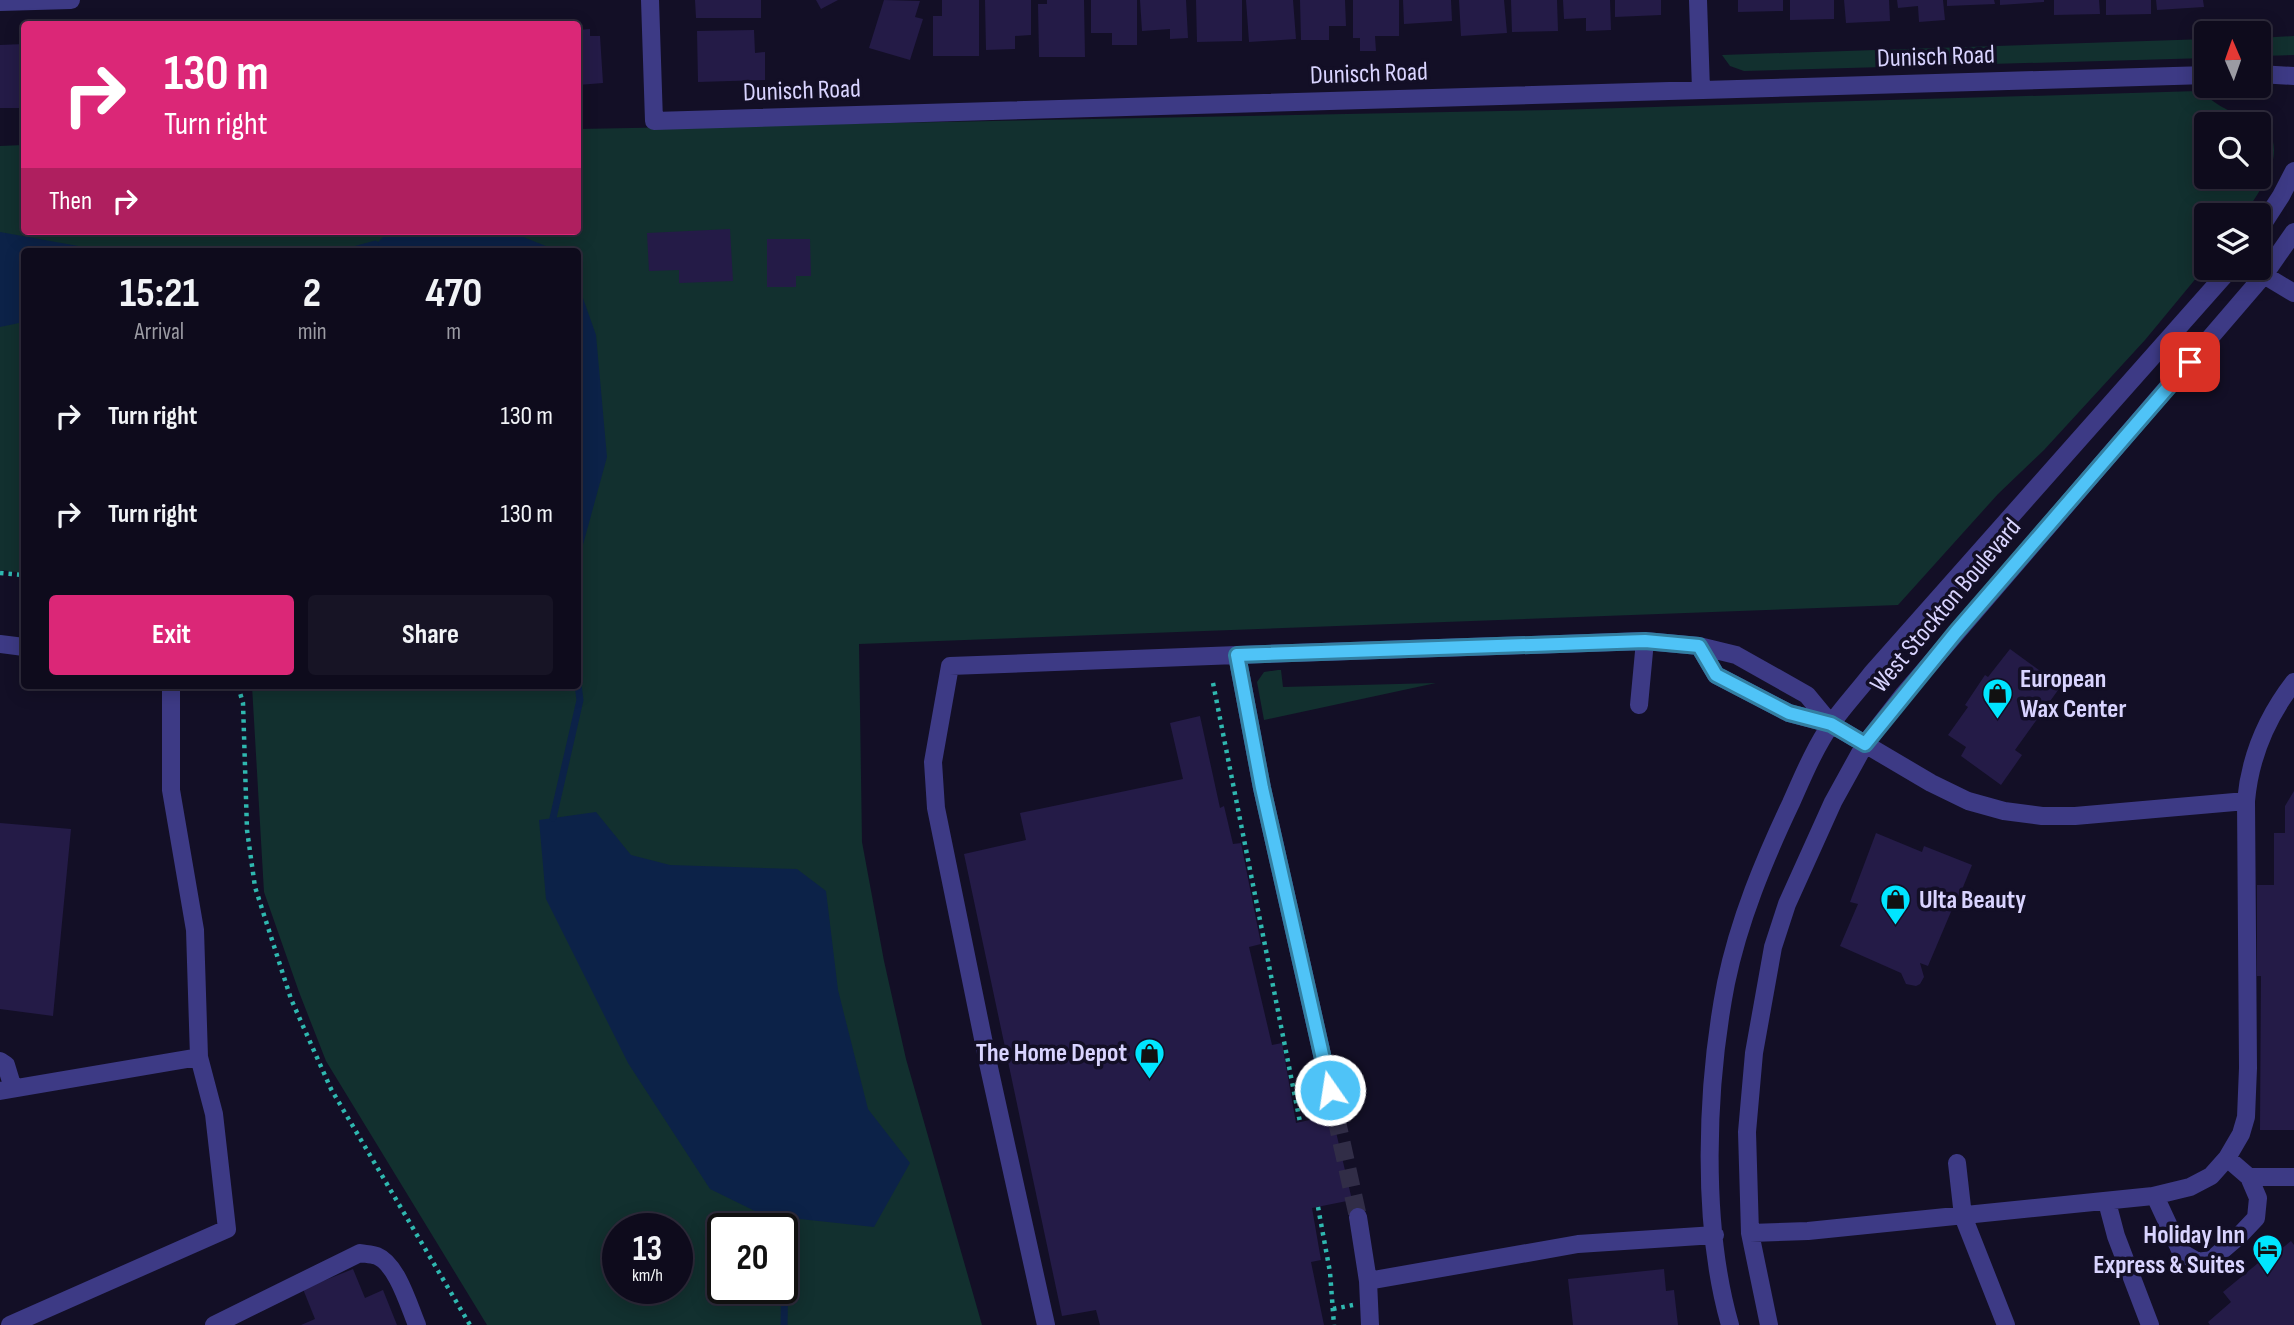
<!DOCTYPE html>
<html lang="en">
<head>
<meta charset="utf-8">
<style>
	:root { --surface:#0e0b1c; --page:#171425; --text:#f1f3f6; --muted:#9b9ba3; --line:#2e2b3b; --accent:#db2777 }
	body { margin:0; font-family:"Sofia Sans Condensed",sans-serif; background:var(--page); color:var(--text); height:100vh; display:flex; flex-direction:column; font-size:26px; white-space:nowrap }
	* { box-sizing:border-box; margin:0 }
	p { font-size:23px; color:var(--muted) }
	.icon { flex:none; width:38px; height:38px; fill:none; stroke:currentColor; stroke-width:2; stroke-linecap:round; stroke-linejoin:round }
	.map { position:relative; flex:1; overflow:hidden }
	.side { position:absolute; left:21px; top:248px; width:560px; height:441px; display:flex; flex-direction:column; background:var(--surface); border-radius:7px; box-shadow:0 4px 18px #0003,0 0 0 2px var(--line) }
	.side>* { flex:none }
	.top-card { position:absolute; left:21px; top:21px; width:560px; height:214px; border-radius:7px; box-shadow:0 4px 18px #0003,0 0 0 2px var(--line); background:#db2777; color:#fff; overflow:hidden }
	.needle { width:46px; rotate:358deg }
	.fabs { position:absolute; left:2194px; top:21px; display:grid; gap:14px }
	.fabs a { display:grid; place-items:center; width:77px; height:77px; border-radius:7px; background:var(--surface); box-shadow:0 4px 18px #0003,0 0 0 2px var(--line); font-size:35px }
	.speed { position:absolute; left:602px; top:1213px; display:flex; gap:14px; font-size:35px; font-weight:700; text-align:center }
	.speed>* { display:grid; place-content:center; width:91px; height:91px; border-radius:50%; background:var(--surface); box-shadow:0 4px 18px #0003,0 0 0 2px var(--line); line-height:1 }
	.speed small { font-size:18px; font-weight:400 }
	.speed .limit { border:4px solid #111; border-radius:10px; background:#fff; color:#111 }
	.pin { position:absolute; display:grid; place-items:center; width:60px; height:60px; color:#fff; margin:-30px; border-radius:14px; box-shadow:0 4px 10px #0006 }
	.me { position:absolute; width:77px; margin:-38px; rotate:347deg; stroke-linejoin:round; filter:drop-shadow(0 0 5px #0008) }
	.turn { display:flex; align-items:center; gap:24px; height:147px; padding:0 28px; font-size:32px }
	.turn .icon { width:91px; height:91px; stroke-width:2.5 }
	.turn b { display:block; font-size:49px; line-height:60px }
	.then { display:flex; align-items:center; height:66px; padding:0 28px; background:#0003; gap:14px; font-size:26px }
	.eta { display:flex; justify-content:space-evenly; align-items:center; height:119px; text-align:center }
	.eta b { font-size:42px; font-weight:700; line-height:49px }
	.button { display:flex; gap:14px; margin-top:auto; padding:14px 28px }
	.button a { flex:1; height:80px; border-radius:7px; background:var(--accent); color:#fff; font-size:28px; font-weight:700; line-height:80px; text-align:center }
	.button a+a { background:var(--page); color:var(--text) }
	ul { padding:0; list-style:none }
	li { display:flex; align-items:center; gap:21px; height:98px; padding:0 28px }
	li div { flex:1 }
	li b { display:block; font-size:26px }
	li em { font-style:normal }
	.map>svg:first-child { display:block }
	.green { fill:#12302f; fill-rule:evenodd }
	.water { fill:#0c2248 }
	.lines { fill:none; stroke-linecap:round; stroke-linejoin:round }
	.stream { stroke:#0c2248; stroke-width:7 }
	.building { fill:#241b47 }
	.minor-tunnel { stroke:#312d47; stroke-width:18; stroke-dasharray:18 9; stroke-linecap:butt }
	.path { stroke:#2fb8b0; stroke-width:4.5; stroke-dasharray:3.5 5; stroke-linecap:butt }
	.minor { stroke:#3d3a85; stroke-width:18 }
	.route-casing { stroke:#337fa1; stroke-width:18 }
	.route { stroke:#4fc3f7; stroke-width:12 }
	.labels { text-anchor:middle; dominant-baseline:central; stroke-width:7; stroke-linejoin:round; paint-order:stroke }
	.street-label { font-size:26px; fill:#d9d4ff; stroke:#130f26 }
	.poi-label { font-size:26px; font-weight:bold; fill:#d9d4ff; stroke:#130f26; text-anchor:start }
</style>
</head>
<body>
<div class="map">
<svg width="2294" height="1325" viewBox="0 0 2294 1325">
	<rect width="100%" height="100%" fill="#130f26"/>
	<path class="green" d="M2294,36v19l-35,1v-18z
		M2207,39v19l-463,13 -14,-5 -8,-11z
		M2198,91c12,7 24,18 37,22 7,3 14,2 21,6 38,26 7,67 -12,96h-37v50l-62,75 -101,110 -46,44 -100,111 -1039,39 3,198 22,119 22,98 76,266h-495l-161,-264 -27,-69 -35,-100 -12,-206h326v-434h-554v321l-24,-3v-424l24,-1v86h554v-102l975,-19zM2207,124h52v53h-52zM618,1228h59v60h-59zM723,1228h59v60h-59z
		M1278,670h3l2,17 153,-4 -172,37 -7,-38 7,-10z"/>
	<path class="water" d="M389,231h119l53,21h-193z
		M0,232l95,17 2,3h-73v70l-24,5z
		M578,284l18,51 11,122 -29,106z
		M596,812l35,43 39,10 127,4 29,22 12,99 30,119 42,54 -36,64 -111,-12 -53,-26 -82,-126 -82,-164 -7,-79z"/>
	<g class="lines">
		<path class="stream" d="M346,252l29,-8
			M553,818l27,-118 -2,-15
			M784,1325l2,-108"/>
	</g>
	<path class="building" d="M695,0h66v18h-65z
		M816,0h22l-17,9z
		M884,0l36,1 -5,16 8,2 -13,41 -41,-12z
		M942,0h37v56h-46v-40h9z
		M985,0h46v35l-16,1v13l-29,1z
		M1047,0h37l1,57h-46l-1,-53h9z
		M1091,0h46v45h-25v-12h-21z
		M1140,0h46l2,38 -18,1v-10l-28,2z
		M1196,0h46v41l-45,1z
		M1246,0h47l3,39 -47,3z
		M1300,0h45l1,26h-17v14h-28z
		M1353,0h46v36h-24l1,15h-16v-13h-7z
		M1403,0h48l1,21 -48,3z
		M1459,0h45l3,33 -46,3z
		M1511,0h46l1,31 -46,1z
		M1563,0h47l1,30 -25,1v-13l-22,1z
		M1615,0h46v15l-46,2z
		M1738,0h45v11l-45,1z
		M1790,0h44v19l-44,1z
		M1844,0h45l1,21 -44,2z
		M1897,0h46l2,20 -26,2 -1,-16 -20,2z
		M1947,0h47l1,4 -48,2z
		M2000,0h44v2l-44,3z
		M2054,0h45l1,14 -46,1z
		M2106,0h45v14l-45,1z
		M2156,0h47l1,7 -47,3z
		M590,29v7h10l3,47 -25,2v-55z
		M754,30l1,23 10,-1v28l-67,2 -1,-51z
		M24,44v64h-24v-63z
		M730,229l3,52 -54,2v-13l-30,1 -2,-38z
		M767,239h43l1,37h-15v11h-29z
		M2010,649l51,37 -46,64 7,5 -21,30 -40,-29 5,-9 -18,-12 20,-28 -3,-2 20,-30 3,2z
		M1200,716l20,92 4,-2 9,38 8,-1 20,101 -12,3 23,98 10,-2 14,80 36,-8 20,85 -40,8 9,52 -10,2 13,63h-224l-4,-15 -34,6 -98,-462 62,-14 -6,-27 163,-34 -13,-56z
		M2294,791v339h-34l1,-154h-4v-91h17v-52h11v-27z
		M0,823l71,6 -18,187 -53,-7z
		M1876,833l46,19 2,-6 48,19 -13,32 -4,-2 -5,10 3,2 -25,59 -8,-3 4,14 -4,7 -4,2 -10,-2 -5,-11 -61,-27 18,-42 -8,-2z
		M2291,1241l3,4v80h-84l-2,-3 23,-20 -8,-10 40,-33 2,3z
		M353,1269l12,29 18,-8 14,35h-96l14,-6 -12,-30z
		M1664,1269l2,22 8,-1 4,35h-105l-5,-46z"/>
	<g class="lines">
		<path class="minor-tunnel" d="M1330,1090l28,127"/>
		<path class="path" d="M0,573l24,2
			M1213,683l87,439
			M238,686l5,17 4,127 8,57 36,112 40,90 139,236
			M1318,1207l12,65 4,53
			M1333,1309l20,-4"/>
		<path class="minor" d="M650,0l4,121 1553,-46
			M1698,0l3,90
			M0,2l71,-2
			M2259,74l35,2
			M2259,230l22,-34 13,-25
			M2264,275l30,18
			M0,644l24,3
			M1699,646l17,29 73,38 42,11 100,59 37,18 36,10 38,5h33l171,-15 2,267 -2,49 -5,17 -14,24 -16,18 -21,11 -37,9 -345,35 -58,2
			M1639,705l6,-64
			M2246,801c4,-45 21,-84 48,-119
			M0,1061l6,4 7,23
			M1330,1090l-68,-302 -25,-133 408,-14 54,5 37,9 71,40 24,29
			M0,1091l199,-34
			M2227,1158l22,19h45
			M1957,1163l6,53 43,109
			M2155,1196l26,56 17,10 13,-2 28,-24 17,-18 2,-20 -9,-21
			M2107,1202l9,34 34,89
			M1358,1217l10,64 2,44
			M1368,1281l210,-37 137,-9
			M10,1325l217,-96 -13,-115 -15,-57 -4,-127 -24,-140v-104
			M214,1325l146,-72c5,1 12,1 17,3 20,8 32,50 40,69
			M1046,1325l-58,-262 -52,-255 -3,-46 17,-96 287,-11
			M1730,1325c-29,-101 -24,-239 -4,-342 13,-63 38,-123 65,-180 12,-27 24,-56 41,-80 12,-17 27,-33 40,-50l359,-405
			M1769,1325l-19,-92 -3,-101 7,-79 19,-106 14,-43 46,-102 32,-58 39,-50 360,-419 30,-43"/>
	</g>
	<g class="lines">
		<defs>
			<path id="route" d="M1330,1090l-68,-302 -25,-133 408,-14 54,5 17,29 73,38 42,11 34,20 91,-112 234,-270"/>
		</defs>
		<use href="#route" class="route-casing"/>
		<use href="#route" class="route"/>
	</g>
	<defs>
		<symbol id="shop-pin" viewBox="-11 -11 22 30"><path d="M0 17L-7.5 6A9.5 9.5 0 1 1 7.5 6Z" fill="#00e5ff" stroke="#130f26"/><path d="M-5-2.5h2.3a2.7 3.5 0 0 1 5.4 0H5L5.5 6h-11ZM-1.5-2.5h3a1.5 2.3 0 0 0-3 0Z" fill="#111"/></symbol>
		<symbol id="hotel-pin" viewBox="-11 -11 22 30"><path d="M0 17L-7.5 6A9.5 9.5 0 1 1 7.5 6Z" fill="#00e5ff" stroke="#130f26"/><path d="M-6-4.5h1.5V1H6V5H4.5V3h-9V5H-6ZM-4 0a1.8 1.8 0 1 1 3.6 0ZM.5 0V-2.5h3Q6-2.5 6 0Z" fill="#111"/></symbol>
	</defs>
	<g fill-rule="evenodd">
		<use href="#shop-pin" x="1980" y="676" width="35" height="47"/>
		<use href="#shop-pin" x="1878" y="882" width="35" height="47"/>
		<use href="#shop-pin" x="1132" y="1036" width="35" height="47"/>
		<use href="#hotel-pin" x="2250" y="1232" width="35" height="47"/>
	</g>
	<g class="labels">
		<g class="street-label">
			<text transform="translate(1936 57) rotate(-2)">Dunisch Road</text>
			<text transform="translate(1369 74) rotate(-2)">Dunisch Road</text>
			<text transform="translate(802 91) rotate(-2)">Dunisch Road</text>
			<text transform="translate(1946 606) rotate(-50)">West Stockton Boulevard</text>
		</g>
		<g class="poi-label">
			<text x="2020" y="679">European<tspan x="2020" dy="30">Wax Center</tspan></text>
			<text x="1919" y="900">Ulta Beauty</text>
			<text x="1127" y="1053" text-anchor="end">The Home Depot</text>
			<text x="2245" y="1235" text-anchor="end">Holiday Inn<tspan x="2245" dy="30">Express &amp; Suites</tspan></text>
		</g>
	</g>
</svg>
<div class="fabs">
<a><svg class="needle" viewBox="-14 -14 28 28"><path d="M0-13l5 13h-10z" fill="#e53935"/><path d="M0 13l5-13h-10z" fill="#9b9ba3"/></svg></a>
<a><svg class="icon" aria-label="search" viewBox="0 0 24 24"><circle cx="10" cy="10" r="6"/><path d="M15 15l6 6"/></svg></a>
<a><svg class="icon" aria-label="layers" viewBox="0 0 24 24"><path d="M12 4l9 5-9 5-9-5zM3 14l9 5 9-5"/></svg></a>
</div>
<div class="speed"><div>13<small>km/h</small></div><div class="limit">20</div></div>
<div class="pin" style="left:2190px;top:362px;background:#d93025"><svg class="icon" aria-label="arrive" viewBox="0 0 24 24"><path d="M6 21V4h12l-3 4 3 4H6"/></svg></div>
<svg class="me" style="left:1330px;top:1090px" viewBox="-20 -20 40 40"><circle r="17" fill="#4fc3f7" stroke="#fff" stroke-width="3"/><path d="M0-11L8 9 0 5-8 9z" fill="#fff"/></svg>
<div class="top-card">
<div class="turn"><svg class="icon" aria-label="right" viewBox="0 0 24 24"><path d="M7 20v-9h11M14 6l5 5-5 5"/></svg><div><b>130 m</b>Turn right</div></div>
<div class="then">Then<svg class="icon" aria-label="right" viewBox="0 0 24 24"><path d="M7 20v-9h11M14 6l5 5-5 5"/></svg></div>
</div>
<section class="side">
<div class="eta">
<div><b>15:21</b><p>Arrival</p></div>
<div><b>2</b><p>min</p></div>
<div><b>470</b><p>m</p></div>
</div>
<ul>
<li><svg class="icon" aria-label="right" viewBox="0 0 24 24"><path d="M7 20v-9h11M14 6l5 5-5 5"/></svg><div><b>Turn right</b></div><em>130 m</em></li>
<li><svg class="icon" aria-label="right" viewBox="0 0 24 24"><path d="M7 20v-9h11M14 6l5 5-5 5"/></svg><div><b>Turn right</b></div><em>130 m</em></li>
</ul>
<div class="button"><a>Exit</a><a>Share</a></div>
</section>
</div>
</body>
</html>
